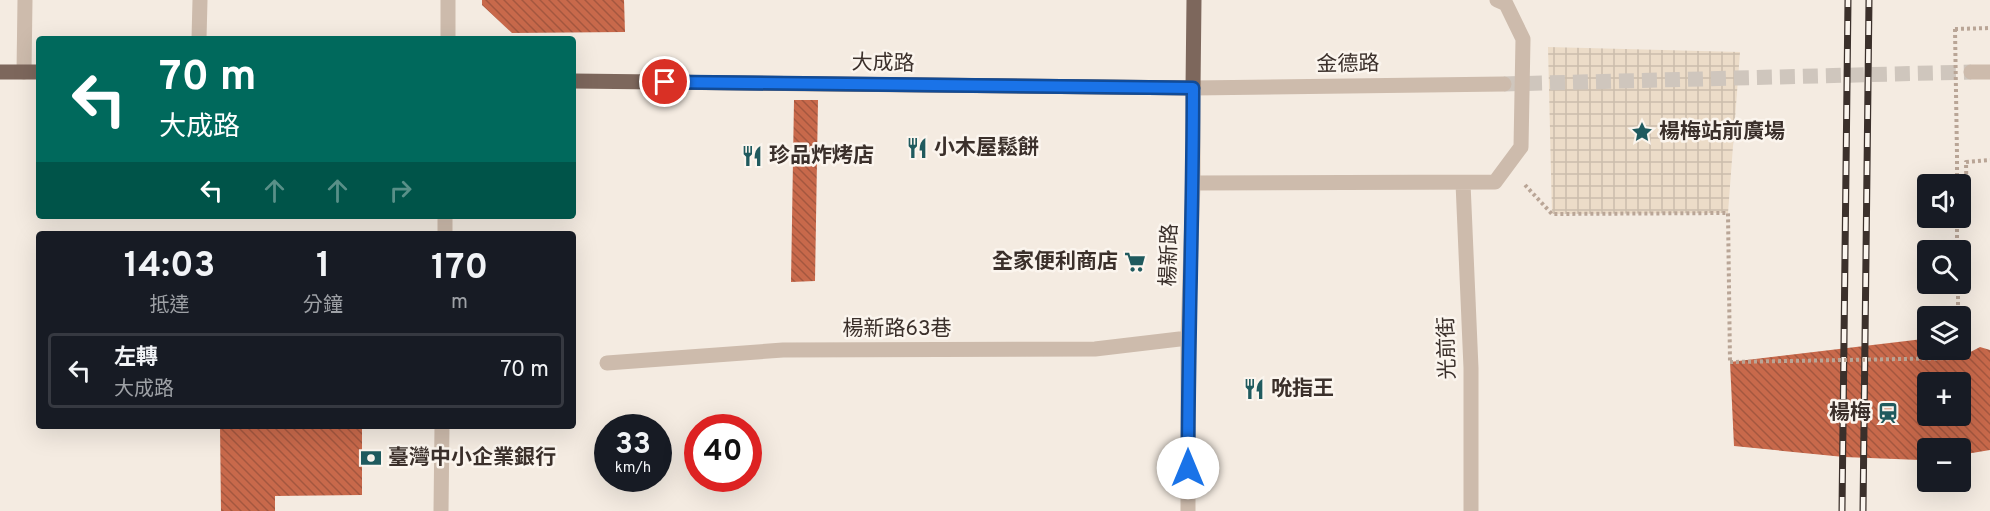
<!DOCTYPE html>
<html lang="zh-TW">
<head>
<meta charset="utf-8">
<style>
	:root { --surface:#171b24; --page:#20242c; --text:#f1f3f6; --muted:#9ea1a6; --line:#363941 }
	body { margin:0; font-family:Overpass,"Noto Sans TC",sans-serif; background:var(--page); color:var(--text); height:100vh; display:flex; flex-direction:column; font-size:22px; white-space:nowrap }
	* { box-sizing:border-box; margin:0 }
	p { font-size:20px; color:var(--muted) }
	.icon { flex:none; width:33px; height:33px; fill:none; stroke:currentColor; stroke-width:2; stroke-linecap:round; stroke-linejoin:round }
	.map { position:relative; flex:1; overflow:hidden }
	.side { position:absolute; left:36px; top:231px; width:540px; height:198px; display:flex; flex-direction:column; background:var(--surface); border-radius:6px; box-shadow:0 6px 24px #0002 }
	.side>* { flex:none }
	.guide { position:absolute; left:36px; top:36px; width:540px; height:183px; border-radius:6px; box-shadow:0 6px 24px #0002; background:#00695c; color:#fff; overflow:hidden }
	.buttons { position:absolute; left:1917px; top:174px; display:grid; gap:12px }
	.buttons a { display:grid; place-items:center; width:54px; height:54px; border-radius:6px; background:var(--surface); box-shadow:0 6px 24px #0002; font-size:30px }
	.speed { position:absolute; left:594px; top:414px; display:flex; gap:12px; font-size:30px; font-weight:700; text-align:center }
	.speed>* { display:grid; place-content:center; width:78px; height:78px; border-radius:50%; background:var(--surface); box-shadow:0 6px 24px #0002; line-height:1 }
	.speed small { font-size:15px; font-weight:400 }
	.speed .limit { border:9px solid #d22; background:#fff; color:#111 }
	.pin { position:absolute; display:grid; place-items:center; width:51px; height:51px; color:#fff; margin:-26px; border:3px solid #fff; border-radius:50%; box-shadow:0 2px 6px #0007 }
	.me { position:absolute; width:66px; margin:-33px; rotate:0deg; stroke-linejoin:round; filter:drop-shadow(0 0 4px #0008) }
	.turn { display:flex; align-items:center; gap:21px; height:126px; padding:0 24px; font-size:27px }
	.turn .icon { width:78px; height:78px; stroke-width:2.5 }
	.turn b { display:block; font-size:42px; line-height:51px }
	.lanes { display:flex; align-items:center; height:57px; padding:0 24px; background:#0003; justify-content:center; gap:30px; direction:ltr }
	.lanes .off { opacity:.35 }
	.eta { display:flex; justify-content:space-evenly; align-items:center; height:102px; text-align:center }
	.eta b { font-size:36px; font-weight:700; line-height:42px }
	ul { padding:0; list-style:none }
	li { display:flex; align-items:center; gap:18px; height:75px; margin:0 12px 9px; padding:0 12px; border:3px solid var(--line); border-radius:6px }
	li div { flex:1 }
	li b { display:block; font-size:22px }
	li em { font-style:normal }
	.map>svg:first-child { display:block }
	.plaza { fill:url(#plaza-grid) }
	.building { fill:url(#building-back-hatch); fill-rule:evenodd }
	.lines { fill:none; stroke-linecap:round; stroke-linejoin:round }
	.minor-tunnel { stroke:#cfc6bd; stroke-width:15; stroke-dasharray:15 8; stroke-linecap:butt }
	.path { stroke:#b9a596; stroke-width:4; stroke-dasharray:3 3; stroke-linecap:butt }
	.minor { stroke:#cdbbac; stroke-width:15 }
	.major { stroke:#7d675c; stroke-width:15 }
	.rail-casing { stroke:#3b302b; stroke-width:7 }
	.rail { stroke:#fbf5ee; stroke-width:4.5; stroke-dasharray:14; stroke-linecap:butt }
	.path-bridge { stroke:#b9a596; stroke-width:4; stroke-dasharray:3 3; stroke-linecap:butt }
	.route-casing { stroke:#114b97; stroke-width:15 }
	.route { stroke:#1a73e8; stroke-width:10 }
	.labels { text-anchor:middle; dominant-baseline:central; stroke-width:5; stroke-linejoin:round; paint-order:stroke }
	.street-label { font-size:21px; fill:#3b302b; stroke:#fbf5ee }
	.poi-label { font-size:21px; font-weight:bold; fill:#3b302b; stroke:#fbf5ee; text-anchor:start }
</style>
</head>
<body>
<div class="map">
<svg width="1990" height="511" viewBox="0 0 1990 511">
	<defs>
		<pattern id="plaza-grid" width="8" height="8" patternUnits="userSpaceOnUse" patternTransform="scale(1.5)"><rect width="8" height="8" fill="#ecdcc8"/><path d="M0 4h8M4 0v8" fill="none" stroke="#cbbdac"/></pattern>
		<pattern id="building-back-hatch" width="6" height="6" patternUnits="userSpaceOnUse" patternTransform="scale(1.5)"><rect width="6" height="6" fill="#c8694b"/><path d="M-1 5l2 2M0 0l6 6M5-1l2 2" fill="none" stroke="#a4573f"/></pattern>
	</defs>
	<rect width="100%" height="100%" fill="#f4ebe1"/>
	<path class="plaza" d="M1548,47l192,5 -12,161 -176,1z"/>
	<path class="building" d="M482,0h142l1,32 -113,1 -30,-28z
		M794,100h24l-3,181 -24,1z
		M1923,339l5,2v9h15l16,8 21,-11 10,3v100l-30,5v-7h-32v11l-8,1 -76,-3 -110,-11 -4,-84zM1928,382h32v34h-32z
		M220,426h142v69l-87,1v15h-54z"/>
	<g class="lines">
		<path class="minor-tunnel" d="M1504,84l467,-12"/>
		<path class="path" d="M1955,29l35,-1
			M1957,155v29
			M1525,185l27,29 176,-1 2,149
			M1960,215h7l-1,-53 24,-2
			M1957,250v-32
			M1958,284v32
			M1959,350v8"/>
		<path class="minor" d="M199,39l1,-39
			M448,39v-39
			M24,72l1,-72
			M1971,72h19
			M1193,183l302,-1 26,-35 2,-108 -17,-35 -9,-4
			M1463,183l8,185v143
			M445,234v-18
			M607,363l176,-13 312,-1 93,-11
			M441,511l1,-85
			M1188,511v-173l5,-155v-95l311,-4"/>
		<path class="major" d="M0,72h39
			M573,81l620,7 1,-88"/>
		<defs>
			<path id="rail" d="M1842,511l6,-511
				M1863,511l6,-511"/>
		</defs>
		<use href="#rail" class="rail-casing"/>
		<use href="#rail" class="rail"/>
		<path class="path-bridge" d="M1955,29l2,126
			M1730,362l229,-4"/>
	</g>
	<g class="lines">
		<defs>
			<path id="route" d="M665,82l528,6c0,127 -5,253 -5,380"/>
		</defs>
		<use href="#route" class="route-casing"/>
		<use href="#route" class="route"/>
	</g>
	<defs>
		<symbol id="sight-bare" viewBox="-9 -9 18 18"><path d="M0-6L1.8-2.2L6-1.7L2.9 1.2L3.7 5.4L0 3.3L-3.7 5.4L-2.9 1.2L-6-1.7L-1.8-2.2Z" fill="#1f5a5e" stroke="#fbf5ee" stroke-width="2.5" paint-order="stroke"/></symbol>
		<symbol id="restaurant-bare" viewBox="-9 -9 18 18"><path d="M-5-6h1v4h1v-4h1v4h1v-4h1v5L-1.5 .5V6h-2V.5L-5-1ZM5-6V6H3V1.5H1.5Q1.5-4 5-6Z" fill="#1f5a5e" stroke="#fbf5ee" stroke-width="2.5" paint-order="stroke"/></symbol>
		<symbol id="supermarket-bare" viewBox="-9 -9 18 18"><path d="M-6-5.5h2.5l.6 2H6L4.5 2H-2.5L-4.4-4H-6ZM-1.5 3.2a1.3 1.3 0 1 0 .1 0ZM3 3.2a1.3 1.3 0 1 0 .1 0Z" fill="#1f5a5e" stroke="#fbf5ee" stroke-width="2.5" paint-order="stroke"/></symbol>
		<symbol id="station-bare" viewBox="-9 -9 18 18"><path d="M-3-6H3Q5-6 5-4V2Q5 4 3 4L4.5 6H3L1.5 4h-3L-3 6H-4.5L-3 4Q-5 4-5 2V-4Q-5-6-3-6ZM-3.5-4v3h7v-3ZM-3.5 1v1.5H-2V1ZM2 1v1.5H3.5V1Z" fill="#1f5a5e" stroke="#fbf5ee" stroke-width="2.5" paint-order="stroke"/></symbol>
		<symbol id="bank-bare" viewBox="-9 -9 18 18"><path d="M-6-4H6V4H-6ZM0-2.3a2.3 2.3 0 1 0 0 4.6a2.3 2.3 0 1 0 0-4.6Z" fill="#1f5a5e" stroke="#fbf5ee" stroke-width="2.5" paint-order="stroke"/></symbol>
	</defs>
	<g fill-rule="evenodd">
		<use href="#sight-bare" x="1627" y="117" width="30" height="30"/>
		<use href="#restaurant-bare" x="902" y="133" width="30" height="30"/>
		<use href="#restaurant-bare" x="737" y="141" width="30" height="30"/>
		<use href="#supermarket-bare" x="1120" y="247" width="30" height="30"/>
		<use href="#restaurant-bare" x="1239" y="374" width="30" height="30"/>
		<use href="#station-bare" x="1873" y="398" width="30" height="30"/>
		<use href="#bank-bare" x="356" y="443" width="30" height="30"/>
	</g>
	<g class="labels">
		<g class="street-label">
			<text transform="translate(883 64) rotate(1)">大成路</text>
			<text transform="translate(1348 65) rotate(-1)">金德路</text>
			<text transform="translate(1170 255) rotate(-88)">楊新路</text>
			<text x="897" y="329">楊新路63巷</text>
			<text transform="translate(1448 348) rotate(-92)">光前街</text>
		</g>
		<g class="poi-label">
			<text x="1659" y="132">楊梅站前廣場</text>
			<text x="934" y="148">小木屋鬆餅</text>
			<text x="769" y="156">珍品炸烤店</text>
			<text x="1118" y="262" text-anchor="end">全家便利商店</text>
			<text x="1271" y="389">吮指王</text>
			<text x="1871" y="413" text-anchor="end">楊梅</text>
			<text x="388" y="458">臺灣中小企業銀行</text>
		</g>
	</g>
</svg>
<div class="buttons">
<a><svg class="icon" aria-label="sound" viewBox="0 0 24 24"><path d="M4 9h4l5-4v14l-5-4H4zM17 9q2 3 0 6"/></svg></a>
<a><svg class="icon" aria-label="search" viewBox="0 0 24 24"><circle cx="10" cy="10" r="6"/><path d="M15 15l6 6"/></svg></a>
<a><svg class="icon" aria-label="layers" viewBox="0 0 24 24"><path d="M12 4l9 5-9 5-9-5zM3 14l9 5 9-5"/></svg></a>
<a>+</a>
<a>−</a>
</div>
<div class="speed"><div>33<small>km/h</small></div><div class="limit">40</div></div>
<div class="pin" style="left:665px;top:82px;background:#d93025"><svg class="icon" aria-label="arrive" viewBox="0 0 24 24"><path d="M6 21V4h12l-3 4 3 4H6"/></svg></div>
<svg class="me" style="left:1188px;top:468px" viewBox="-20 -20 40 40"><circle r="19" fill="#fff"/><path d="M0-13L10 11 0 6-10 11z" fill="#1a73e8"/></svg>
<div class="guide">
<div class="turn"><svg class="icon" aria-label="left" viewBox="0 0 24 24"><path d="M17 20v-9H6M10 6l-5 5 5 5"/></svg><div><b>70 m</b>大成路</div></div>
<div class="lanes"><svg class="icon" aria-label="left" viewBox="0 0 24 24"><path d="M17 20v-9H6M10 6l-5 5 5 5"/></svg><svg class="icon off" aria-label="ahead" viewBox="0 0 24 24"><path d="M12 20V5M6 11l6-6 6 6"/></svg><svg class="icon off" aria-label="ahead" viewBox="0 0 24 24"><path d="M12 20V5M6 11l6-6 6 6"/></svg><svg class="icon off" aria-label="right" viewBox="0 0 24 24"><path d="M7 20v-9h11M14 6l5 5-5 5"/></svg></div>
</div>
<section class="side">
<div class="eta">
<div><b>14:03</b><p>抵達</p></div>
<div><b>1</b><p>分鐘</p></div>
<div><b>170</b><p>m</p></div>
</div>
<ul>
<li><svg class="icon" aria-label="left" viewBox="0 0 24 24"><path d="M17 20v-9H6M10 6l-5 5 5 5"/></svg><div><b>左轉</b><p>大成路</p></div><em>70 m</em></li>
</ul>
</section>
</div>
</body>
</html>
